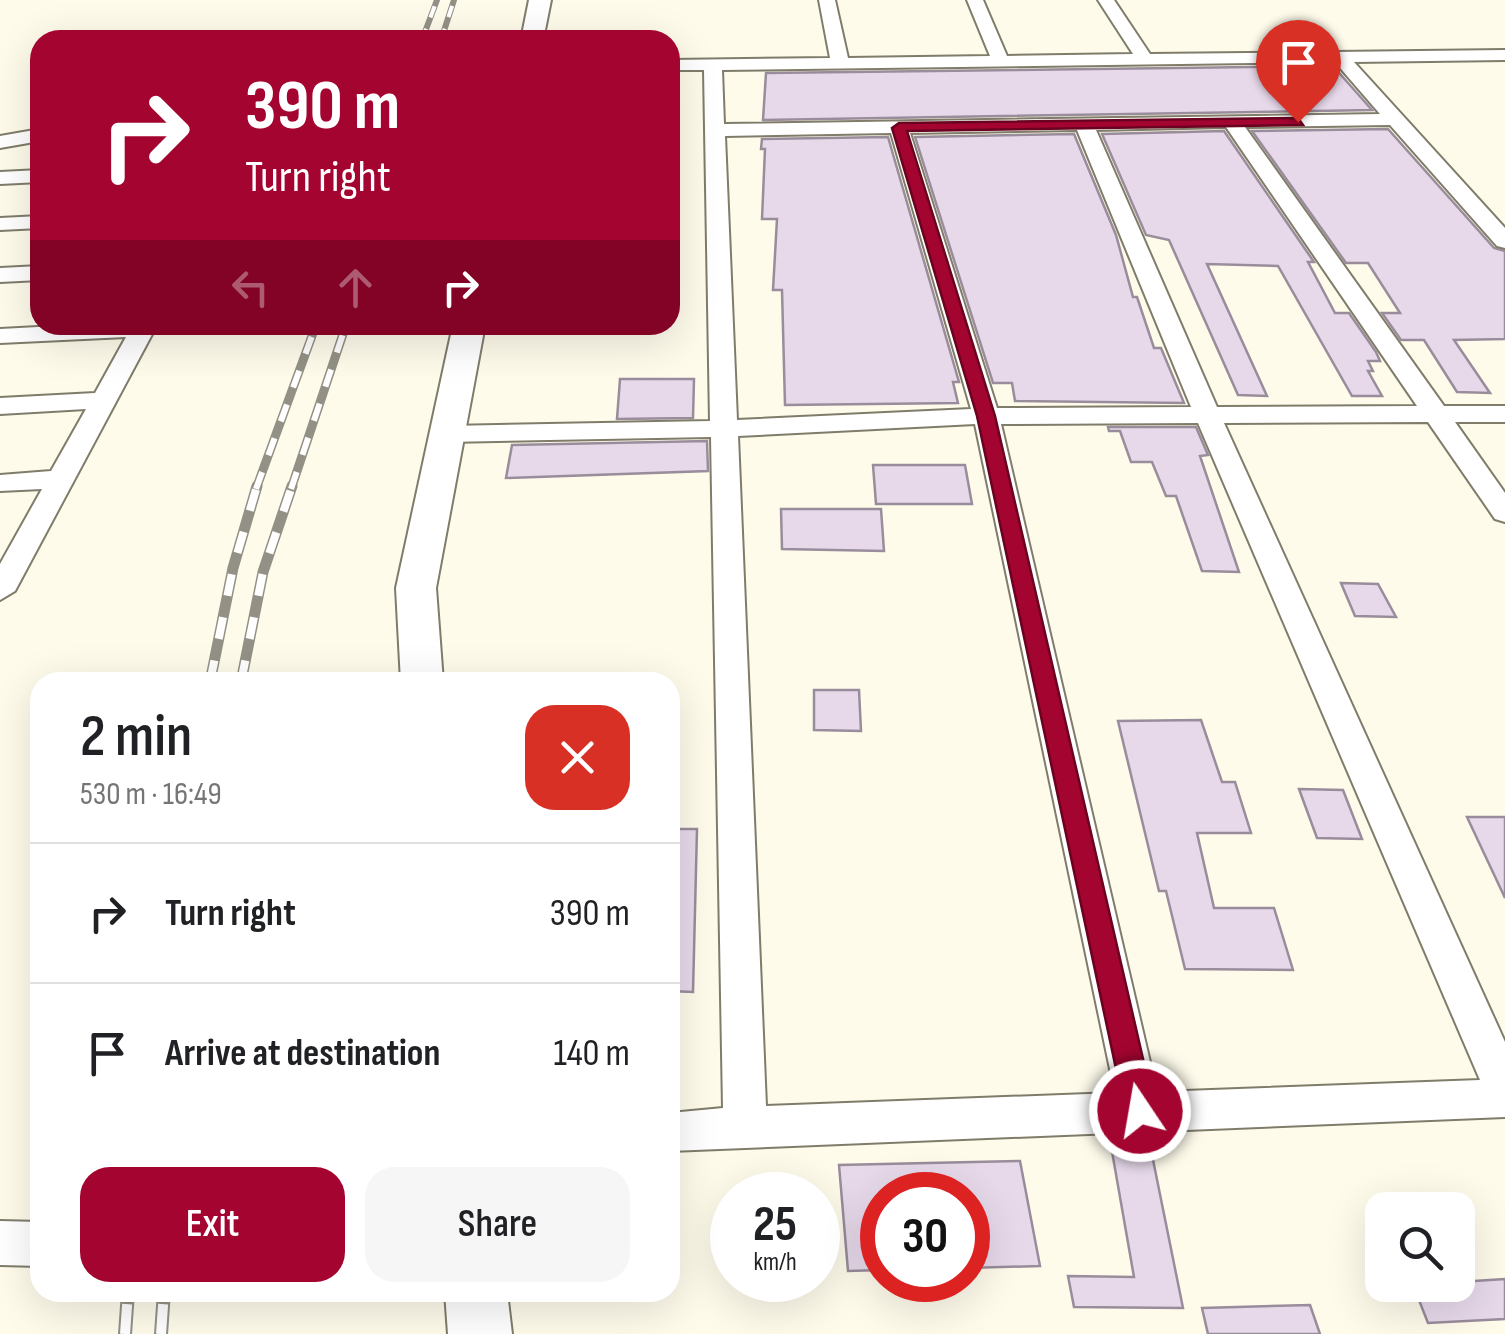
<!DOCTYPE html>
<html lang="en">
<head>
<meta charset="utf-8">
<style>
	:root { --surface:#fff; --page:#f6f6f6; --text:#202124; --muted:#757577; --line:#e0e0e0; --accent:#a30430 }
	body { margin:0; font-family:"Sofia Sans Condensed",sans-serif; background:var(--page); color:var(--text); height:100vh; display:flex; flex-direction:column; font-size:38px; white-space:nowrap }
	* { box-sizing:border-box; margin:0 }
	p { font-size:32px; color:var(--muted) }
	.icon { flex:none; width:55px; height:55px; fill:none; stroke:currentColor; stroke-width:2; stroke-linecap:round; stroke-linejoin:round }
	.map { position:relative; flex:1; overflow:hidden }
	.sheet { position:absolute; left:30px; top:672px; width:650px; height:630px; display:flex; flex-direction:column; background:var(--surface); border-radius:30px; box-shadow:0 10px 40px #0002 }
	.sheet>* { flex:none }
	.top-card { position:absolute; left:30px; top:30px; width:650px; height:305px; border-radius:30px; box-shadow:0 10px 40px #0002; background:#a30430; color:#fff; overflow:hidden }
	.controls { position:absolute; left:1365px; top:1192px; display:grid; gap:20px }
	.controls a { display:grid; place-items:center; width:110px; height:110px; border-radius:20px; background:var(--surface); box-shadow:0 10px 40px #0002; font-size:50px }
	.speed { position:absolute; left:710px; top:1172px; display:flex; gap:20px; font-size:50px; font-weight:700; text-align:center }
	.speed>* { display:grid; place-content:center; width:130px; height:130px; border-radius:50%; background:var(--surface); box-shadow:0 10px 40px #0002; line-height:1 }
	.speed small { font-size:25px; font-weight:400 }
	.speed .limit { border:15px solid #d22; background:#fff; color:#111 }
	.pin { position:absolute; display:grid; place-items:center; width:85px; height:85px; color:#fff; margin:-102px -42px; border-radius:50% 50% 50% 0; rotate:-45deg; box-shadow:0 0 10px #0007 }
	.pin .icon { rotate:45deg }
	.me { position:absolute; width:110px; margin:-55px; rotate:348deg; stroke-linejoin:round; filter:drop-shadow(0 0 8px #0008) }
	.turn { display:flex; align-items:center; gap:35px; height:210px; padding:0 50px; font-size:45px }
	.turn .icon { width:130px; height:130px; stroke-width:2.5 }
	.turn b { display:block; font-size:70px; line-height:85px }
	.lanes { display:flex; align-items:center; height:95px; padding:0 50px; background:#0003; justify-content:center; gap:50px; direction:ltr }
	.lanes .off { opacity:.35 }
	.round { display:grid; place-items:center; flex:none; width:105px; height:105px; border-radius:30px; background:var(--page) }
	.summary { display:flex; align-items:center; justify-content:space-between; height:170px; padding:0 50px }
	h1 { font-size:60px; font-weight:600; line-height:75px }
	.action { display:flex; gap:20px; margin-top:auto; padding:20px 50px }
	.action a { flex:1; height:115px; border-radius:30px; background:var(--accent); color:#fff; font-size:40px; font-weight:600; line-height:115px; text-align:center }
	.action a+a { background:var(--page); color:var(--text) }
	ul { padding:0; list-style:none }
	li { display:flex; align-items:center; gap:30px; height:140px; padding:0 50px; border-top:2px solid var(--line) }
	li div { flex:1 }
	li b { display:block; font-size:38px }
	li em { font-style:normal }
	.map>svg:first-child { display:block }
	.building { fill:#e7d9ea; stroke:#998c9b; stroke-width:2.5 }
	.lines { fill:none; stroke-linecap:round; stroke-linejoin:round }
	.minor-casing { stroke:#807c6a; stroke-width:4 }
	.major-casing { stroke:#807c6a; stroke-width:4 }
	.minor { fill:#fff; fill-rule:evenodd }
	.major { fill:#fff; fill-rule:evenodd }
	.rail-far3-casing { stroke:#939185; stroke-width:6 }
	.rail-far2-casing { stroke:#939185; stroke-width:9 }
	.rail-far1-casing { stroke:#939185; stroke-width:11 }
	.rail-casing { stroke:#939185; stroke-width:14 }
	.rail-far3 { stroke:#fff; stroke-width:4; stroke-dasharray:12; stroke-linecap:butt }
	.rail-far2 { stroke:#fff; stroke-width:6; stroke-dasharray:18; stroke-linecap:butt }
	.rail-far1 { stroke:#fff; stroke-width:8; stroke-dasharray:22; stroke-linecap:butt }
	.rail { stroke:#fff; stroke-width:10; stroke-dasharray:30; stroke-linecap:butt }
	.route { fill:#a30430; stroke:#6a031f; stroke-width:2.5 }
</style>
</head>
<body>
<div class="map">
<svg width="1505" height="1334" viewBox="0 0 1505 1334">
	<rect width="100%" height="100%" fill="#fefbeb"/>
	<path class="building" d="M1333,66l39,44 -609,10 3,-47z
		M1388,129l106,119 11,3v88l-51,1 36,53 -33,-1 -33,-52h-23l-19,-27h18l-32,-50h-22l-94,-132z
		M1224,131l90,131h-6l27,51h14l27,39 4,9h-12l5,10h-5l14,25h-30l-74,-130 -71,-2 60,132 -29,-1 -69,-155 -23,-5 -44,-101z
		M1074,134l42,101 17,62h4l17,51h7l23,55 -169,-2 -3,-18h-19l-78,-246z
		M888,137l71,245h-6l5,21 -173,2 -3,-115h-9l4,-71h-15l3,-70h-4l1,-10z
		M620,379h74l-1,39 -76,1z
		M1108,427h88l12,28 -8,1 39,116 -37,-1 -26,-75h-10l-14,-34h-21l-11,-31h-11z
		M707,441l1,30 -202,7 6,-33z
		M873,465h92l7,39h-96z
		M781,509h100l3,42 -102,-2z
		M1341,583l37,1 18,33 -41,-1z
		M814,690h45l2,41 -47,-1z
		M1201,720l21,62h13l16,51h-54l17,75h60l19,62 -108,-1 -19,-78h-7l-41,-170z
		M1299,789l44,1 19,49 -45,-1z
		M1467,817h38v81z
		M670,829h27l-4,163 -23,-1z
		M1110,1140h39l34,168 -109,-1 -6,-31 66,1z
		M1020,1161l20,105 -72,2v-73h-86v75l-34,1 -9,-106z
		M1505,1279v40l-77,4 -15,-38z
		M1310,1305l10,29h-112l-6,-26z"/>
	<g class="lines">
		<defs>
			<path id="minor" d="M819,0h16l13,58 142,-2 -23,-56h16l24,56 126,-2 -35,-54h16l36,54 355,-4v10l-151,2 151,166v20l-8,-2 -107,-121 -145,2 199,279h61v16h-50l50,71v29l-10,-3 -67,-97 -204,1 281,619v75l-835,34v-38l53,-5 -12,-671 -264,5 -13,-8 13,-8 263,-5 -6,-351h-34v-10l160,-2zM1335,62l45,52 -656,10 -2,-54zM1226,127l191,279 -200,1 -121,-277zM1077,130l114,277 -194,1 -87,-275zM891,133l80,276 -234,11 -12,-284zM1198,423l282,657 -323,12 -156,-668zM975,424l140,669 -349,13 -28,-670z
				M40,129v12l-40,7v-12z
				M40,170v12l-40,2v-12z
				M40,216v12l-40,2v-12z
				M40,266v14l-40,2v-14z
				M76,325h81l-142,266 -15,9v-36l42,-75 -42,2v-16l51,-4 35,-62 -86,5v-16l95,-5 31,-56 -126,6v-14z
				M0,1221l40,1v44l-40,-1z"/>
			<path id="major" d="M529,0h22l-8,40h-22z
				M453,325h32l-49,263 7,94h-42l-5,-94z
				M445,1292h62l5,42h-64z"/>
		</defs>
		<use href="#minor" class="minor-casing"/>
		<use href="#major" class="major-casing"/>
		<use href="#minor" class="minor"/>
		<use href="#major" class="major"/>
		<defs>
			<path id="rail-far3" d="M422,40l15,-40
				M441,40l13,-40"/>
			<path id="rail-far2" d="M256,489l60,-164
				M291,489l55,-164"/>
			<path id="rail-far1" d="M210,682l23,-114 24,-82
				M241,682l22,-110 29,-86"/>
			<path id="rail" d="M125,1334l3,-42
				M161,1334l3,-42"/>
		</defs>
		<use href="#rail-far3" class="rail-far3-casing"/>
		<use href="#rail-far2" class="rail-far2-casing"/>
		<use href="#rail-far1" class="rail-far1-casing"/>
		<use href="#rail" class="rail-casing"/>
		<use href="#rail-far3" class="rail-far3"/>
		<use href="#rail-far2" class="rail-far2"/>
		<use href="#rail-far1" class="rail-far1"/>
		<use href="#rail" class="rail"/>
	</g>
	<path class="route" d="M1298,118l5,7 -396,6 88,285 160,695 -5,9 -10,4 -11,-4 -4,-9 -148,-695 -85,-288 7,-5z"/>
</svg>
<div class="controls">
<a><svg class="icon" aria-label="search" viewBox="0 0 24 24"><circle cx="10" cy="10" r="6"/><path d="M15 15l6 6"/></svg></a>
</div>
<div class="speed"><div>25<small>km/h</small></div><div class="limit">30</div></div>
<div class="pin" style="left:1298px;top:122px;background:#d93025"><svg class="icon" aria-label="arrive" viewBox="0 0 24 24"><path d="M6 21V4h12l-3 4 3 4H6"/></svg></div>
<svg class="me" style="left:1140px;top:1111px" viewBox="-20 -20 40 40"><circle r="17" fill="#a30430" stroke="#fff" stroke-width="3"/><path d="M0-11L8 9 0 5-8 9z" fill="#fff"/></svg>
<div class="top-card">
<div class="turn"><svg class="icon" aria-label="right" viewBox="0 0 24 24"><path d="M7 20v-9h11M14 6l5 5-5 5"/></svg><div><b>390 m</b>Turn right</div></div>
<div class="lanes"><svg class="icon off" aria-label="left" viewBox="0 0 24 24"><path d="M17 20v-9H6M10 6l-5 5 5 5"/></svg><svg class="icon off" aria-label="ahead" viewBox="0 0 24 24"><path d="M12 20V5M6 11l6-6 6 6"/></svg><svg class="icon" aria-label="right" viewBox="0 0 24 24"><path d="M7 20v-9h11M14 6l5 5-5 5"/></svg></div>
</div>
<section class="sheet">
<div class="summary"><div><h1>2 min</h1><p>530 m · 16:49</p></div><a class="round" style="background:#d93025;color:#fff"><svg class="icon" aria-label="close" viewBox="0 0 24 24"><path d="M6 6l12 12M18 6L6 18"/></svg></a></div>
<ul>
<li><svg class="icon" aria-label="right" viewBox="0 0 24 24"><path d="M7 20v-9h11M14 6l5 5-5 5"/></svg><div><b>Turn right</b></div><em>390 m</em></li>
<li><svg class="icon" aria-label="arrive" viewBox="0 0 24 24"><path d="M6 21V4h12l-3 4 3 4H6"/></svg><div><b>Arrive at destination</b></div><em>140 m</em></li>
</ul>
<div class="action"><a>Exit</a><a>Share</a></div>
</section>
</div>
</body>
</html>
